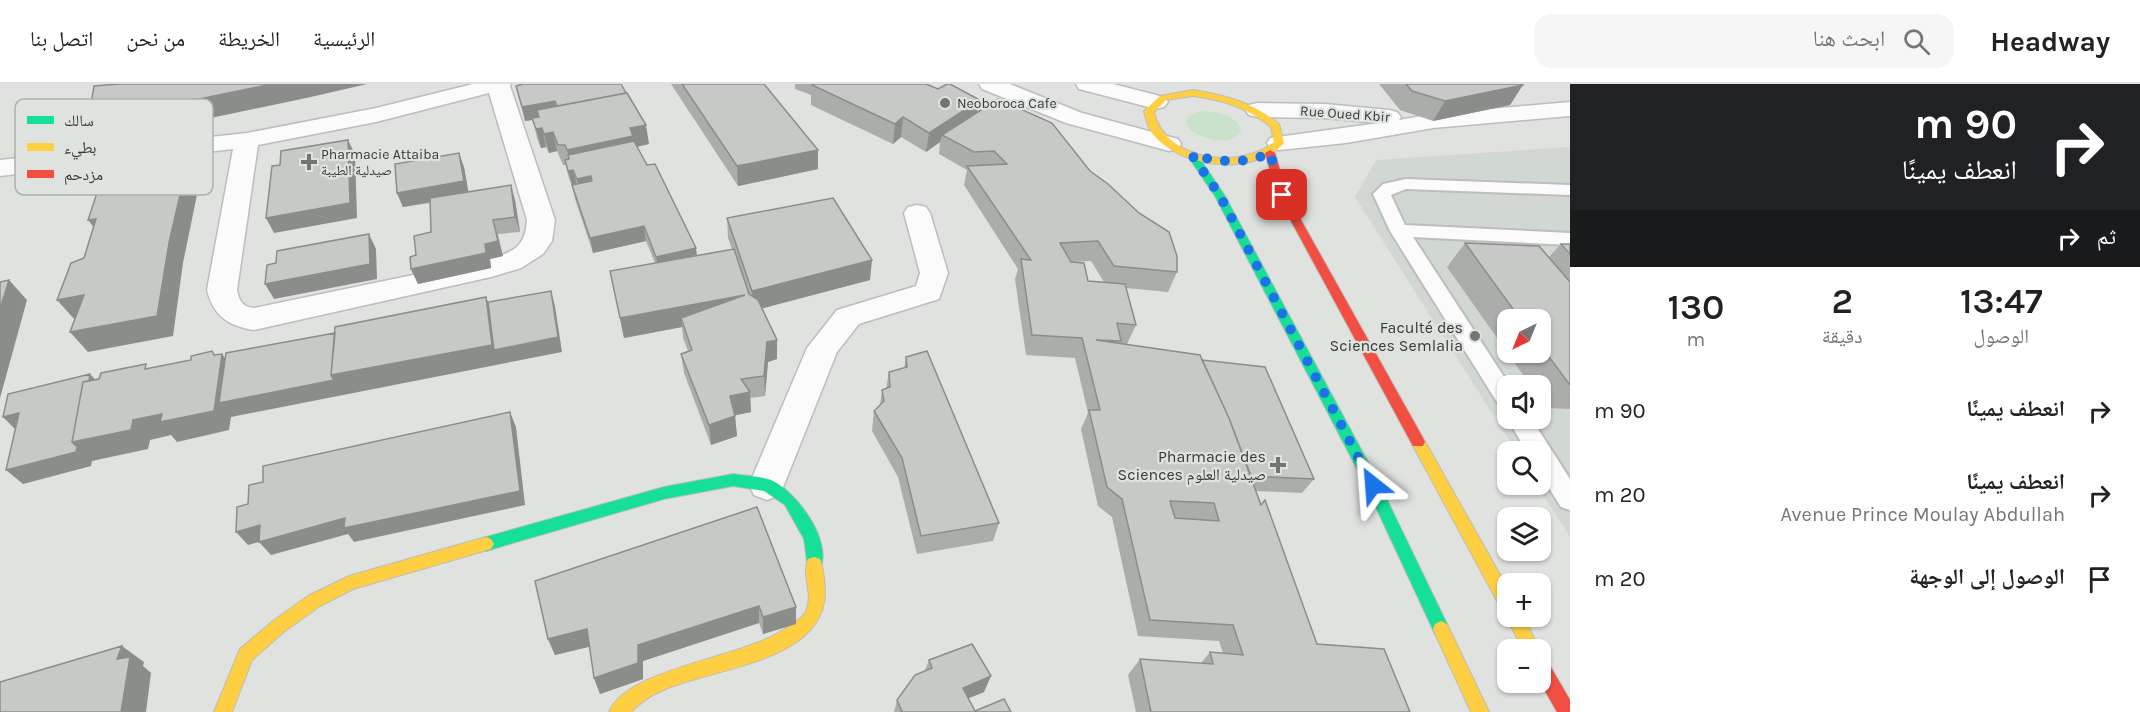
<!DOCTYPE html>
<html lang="ar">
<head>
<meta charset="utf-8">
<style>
	:root { --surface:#fff; --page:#f6f6f6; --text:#222; --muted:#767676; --line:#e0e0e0 }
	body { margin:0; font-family:Karla,"Noto Naskh Arabic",sans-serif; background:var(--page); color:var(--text); direction:rtl; height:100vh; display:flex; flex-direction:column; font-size:22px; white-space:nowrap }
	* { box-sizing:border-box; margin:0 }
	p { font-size:20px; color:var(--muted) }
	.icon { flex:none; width:33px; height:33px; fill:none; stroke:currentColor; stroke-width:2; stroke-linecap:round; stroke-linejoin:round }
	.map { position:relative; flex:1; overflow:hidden; direction:ltr }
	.details { display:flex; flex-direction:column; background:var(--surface); width:570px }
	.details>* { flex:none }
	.top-card { background:#202124; color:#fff; overflow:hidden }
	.needle { width:39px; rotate:223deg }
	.tools { position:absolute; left:1497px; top:225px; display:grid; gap:12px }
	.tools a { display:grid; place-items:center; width:54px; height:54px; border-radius:12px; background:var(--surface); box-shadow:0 2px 4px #0004; font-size:30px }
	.pin { position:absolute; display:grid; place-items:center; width:51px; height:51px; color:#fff; margin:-26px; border-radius:12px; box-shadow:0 3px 9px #0006 }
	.me { position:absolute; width:66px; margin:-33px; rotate:332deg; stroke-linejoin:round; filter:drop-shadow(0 0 4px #0008) }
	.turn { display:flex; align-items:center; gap:21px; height:126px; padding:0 24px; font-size:27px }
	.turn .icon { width:78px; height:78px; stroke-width:2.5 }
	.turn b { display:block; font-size:42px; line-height:51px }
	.then { display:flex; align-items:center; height:57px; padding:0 24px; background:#0003; gap:12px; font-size:22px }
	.eta { display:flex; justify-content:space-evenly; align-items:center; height:102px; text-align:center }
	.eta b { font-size:36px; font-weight:600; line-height:42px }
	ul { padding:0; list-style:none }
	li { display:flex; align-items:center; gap:18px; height:84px; padding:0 24px }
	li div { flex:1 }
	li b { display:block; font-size:22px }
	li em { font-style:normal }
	header { display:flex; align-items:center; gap:36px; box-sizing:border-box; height:84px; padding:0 30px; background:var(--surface); border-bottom:2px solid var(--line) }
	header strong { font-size:28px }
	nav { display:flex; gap:33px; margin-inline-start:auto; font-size:21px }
	.search { width:420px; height:54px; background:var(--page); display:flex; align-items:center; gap:15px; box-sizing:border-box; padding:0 21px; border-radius:18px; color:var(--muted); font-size:22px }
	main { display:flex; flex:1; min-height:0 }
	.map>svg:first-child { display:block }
	.built { fill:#d1d7d1; fill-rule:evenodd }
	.green { fill:#cae1cb }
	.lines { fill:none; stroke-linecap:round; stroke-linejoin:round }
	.lane-casing { stroke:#bcbdbc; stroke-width:4 }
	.street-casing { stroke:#bcbdbc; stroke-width:3 }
	.fast-casing { stroke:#bcbdbc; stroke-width:2 }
	.slow-casing { stroke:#bcbdbc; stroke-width:2 }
	.jam-casing { stroke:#bcbdbc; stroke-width:2 }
	.lane { fill:#fafbfa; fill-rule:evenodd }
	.street { fill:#fafbfa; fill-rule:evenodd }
	.fast { fill:#16e098; fill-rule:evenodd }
	.slow { fill:#ffcf43; fill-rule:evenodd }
	.jam { fill:#f24e42; fill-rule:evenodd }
	.wall { fill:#abadab; fill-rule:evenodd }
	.shaded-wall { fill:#8b8d8b }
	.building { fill:#c7c9c7; stroke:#8b8d8b; stroke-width:1.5; fill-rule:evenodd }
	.route { stroke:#1a73e8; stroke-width:10; stroke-dasharray:0 18 }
	.poi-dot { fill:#737573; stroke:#dfe3df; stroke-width:2 }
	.labels { text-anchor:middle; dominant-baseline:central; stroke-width:4.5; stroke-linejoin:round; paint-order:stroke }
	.far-poi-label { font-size:14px; fill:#383a38; stroke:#dfe3df; text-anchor:start }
	.far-street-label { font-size:14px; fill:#383a38; stroke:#dfe3df }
	.poi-label { font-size:16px; fill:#383a38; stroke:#dfe3df; text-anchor:end }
	.key { fill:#dfe3df; stroke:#adb0ad; stroke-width:1.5 }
	.key-label { font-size:16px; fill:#383a38 }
</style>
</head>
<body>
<header>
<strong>Headway</strong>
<div class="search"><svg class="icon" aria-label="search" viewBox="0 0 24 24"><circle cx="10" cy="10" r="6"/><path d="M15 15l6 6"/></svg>ابحث هنا</div>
<nav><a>الرئيسية</a><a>الخريطة</a><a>من نحن</a><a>اتصل بنا</a></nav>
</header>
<main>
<section class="details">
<div class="top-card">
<div class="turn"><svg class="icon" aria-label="right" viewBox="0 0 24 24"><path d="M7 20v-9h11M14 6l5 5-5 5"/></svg><div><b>90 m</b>انعطف يمينًا</div></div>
<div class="then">ثم<svg class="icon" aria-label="right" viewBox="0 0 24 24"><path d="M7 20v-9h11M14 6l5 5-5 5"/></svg></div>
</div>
<div class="eta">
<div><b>13:47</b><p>الوصول</p></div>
<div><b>2</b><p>دقيقة</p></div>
<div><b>130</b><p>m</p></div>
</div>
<ul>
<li><svg class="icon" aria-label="right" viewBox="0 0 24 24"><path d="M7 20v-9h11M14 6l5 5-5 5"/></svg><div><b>انعطف يمينًا</b></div><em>90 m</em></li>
<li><svg class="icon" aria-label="right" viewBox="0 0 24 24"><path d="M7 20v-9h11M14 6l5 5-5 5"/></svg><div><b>انعطف يمينًا</b><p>Avenue Prince Moulay Abdullah</p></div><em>20 m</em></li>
<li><svg class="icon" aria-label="arrive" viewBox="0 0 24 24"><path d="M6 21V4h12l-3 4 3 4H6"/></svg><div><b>الوصول إلى الوجهة</b></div><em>20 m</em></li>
</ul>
</section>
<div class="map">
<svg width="1570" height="628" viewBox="0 0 1570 628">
	<rect width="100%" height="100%" fill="#e0e2e0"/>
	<path class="built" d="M1570,63v390l-33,-52 3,-1v-32l-24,-1 -161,-254 21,-37zM1508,236h32v32h-32zM1508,302h32v32h-32z"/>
	<path class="green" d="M1207,27c13,2 32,5 34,21 -12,15 -37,7 -51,-2l-5,-11 12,-7z"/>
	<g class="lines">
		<defs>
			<path id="lane" d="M1406,95l164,6v10l-164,-6 -15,6 14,30 165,8v12l-157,-8 97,149h-2v23l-8,-2 -110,-176 -17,-37 10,-10z
				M1508,332v2h23l39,61v31l-9,-3 -21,-33v-22h-13l-20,-34z"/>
			<path id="street" d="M473,0h38l-1,2 45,134 -3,21 -9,13 -22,14 -30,9 -237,53c-25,-4 -41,-14 -47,-40l26,-141 -233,27v-16l247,-27 129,-25zM489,9l38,127c-2,27 -12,31 -37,39l-236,49c-12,-1 -15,-8 -17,-18l21,-145 118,-23z
				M979,0h31l72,29 96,26 3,5 -3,5 -9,2 -103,-28 -84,-34z
				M1076,0h37l51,13 4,5 -4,5 -8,2 -77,-20z
				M1570,18v14l-137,12 -87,15 -67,7 -9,-2 -3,-5 3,-5 109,-15 -54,-5 -68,-1 -8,-2 -4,-5 4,-5 8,-2 68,1 64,6 8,2 4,5 -2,3 34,-6z
				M917,121l9,2 4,6 18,60 -9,26 -80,25 -22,28 -57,143 -13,5 -13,-5 -5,-10 58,-137 30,-38 79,-24 4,-13 -16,-60 4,-6z"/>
			<path id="fast" d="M1192,68l4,1 29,43 153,285 69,143 2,5 -2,5 -6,3 -6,-3 -69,-148 -151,-290 -28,-41z
				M733,390c12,2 27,2 38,6 25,11 62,61 49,89l-6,2 -6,-2 -4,-30 -19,-34 -21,-14 -31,-5 -69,13 -178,52 -5,-2 -3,-5 3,-5 5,-2 178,-50z"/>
			<path id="slow" d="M1193,6c32,5 61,13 86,34l5,19c-30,34 -106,25 -132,-10 -5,-7 -6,-14 -8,-22l16,-15zM1193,12c30,4 55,12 78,31l3,15c-34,29 -110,18 -120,-30l12,-12z
				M1418,352l5,2 85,151v27h15l17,34h-17l-17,-34 1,-4 -5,-2 -91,-168 2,-4z
				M486,453l5,2 3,5 -3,5 -138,40 -33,17 -35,25 -33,29 -20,52h-18l26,-63 33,-28 35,-25 41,-20z
				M814,473l6,2c4,9 4,21 5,32 1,72 -116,77 -164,100 -12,5 -21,12 -30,21h-22c19,-44 133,-54 174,-82 7,-4 17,-10 22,-17 10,-17 -4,-38 3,-54z
				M1441,537l6,3 42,88h-18l-38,-83 2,-5z"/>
			<path id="jam" d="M1270,66l5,3 12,42 136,243 2,4 -2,4h-10l-136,-251 -12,-42z
				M1540,573l6,2 24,41v12h-13l-17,-30z"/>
		</defs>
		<use href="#lane" class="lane-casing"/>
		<use href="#street" class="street-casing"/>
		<use href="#fast" class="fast-casing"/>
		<use href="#slow" class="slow-casing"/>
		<use href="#jam" class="jam-casing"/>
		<use href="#lane" class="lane"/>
		<use href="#street" class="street"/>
		<use href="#fast" class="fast"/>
		<use href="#slow" class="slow"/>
		<use href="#jam" class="jam"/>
	</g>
	<path class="wall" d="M523,0l126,60 -12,3 59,101 1,7 35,-6 -4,-11 -1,-20 143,62 -108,28 15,32v19l-9,3 -3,34 -15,2 1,14 -16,3 2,21 -26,9 -27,-72 -3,-19 7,-3 -5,-13 -1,-11 -58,11 -14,-67 45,-8 -9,-22 -53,12 -18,-54 -3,-13 -4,-11 -2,-10h-3l-6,-14 -8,2 -3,-6 -5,1 -4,-10 -4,-18 -8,1 -9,-35z
		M671,0h93l54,85 -80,17z
		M795,0h131l12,5 42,11 -2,12 112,59 87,101 -9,20 -42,-4 10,37 -9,19 75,16 112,119 -12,14 -46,-2 61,153 93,68h-274l-8,-37 12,-16 61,4 9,-11 13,1 -4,-12 -81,-5 -26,-119 -14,-11 -17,-77 7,-16 -13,-55 -49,-3 -11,-76 3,-10 -54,-84 3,-15 -28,-16 1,-12 -14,10 -25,-15 -8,7 -82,-39v-10l-16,-6zM1091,177l13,21 -16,-1 -14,-19z
		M1379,0h143l-12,21 -77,16 -33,-11z
		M464,83l4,25 47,8 5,32 -22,2 5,22 -13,3 1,9 -73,16 -7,-15 5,-14 15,-23 -1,-29 -27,4 -6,-14z
		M1465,159l84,14 12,-13h9v165l-24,-1 -6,-8v-14h-9l-84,-119zM1508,236h32v32h-32z
		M906,273l93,166 -6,18 -76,13 -19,-77 -26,-46 2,-20 6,-6 2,-15 4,-1 3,-17 15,-4z
		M535,497l261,26v17l-33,10 -4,-11 -116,38v18l-43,15 -6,-16 -4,-32 -35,9 -7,-16z
		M929,576l55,32 -16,6 7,13 36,1h-117l3,-12 28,-30z"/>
	<path class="shaded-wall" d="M272,0h95l-56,13 -210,44 -13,-19z
		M1523,1l-13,20 -77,16 12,-20z
		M980,16l-4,19 -34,16 -2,7 -14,10 3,-19z
		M555,17l3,14 -21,-5 2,9 -14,2 -3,-14z
		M903,33l-2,20 -8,7 2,-20z
		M646,41l3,19 -14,3 -64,22 -4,-19 63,-22z
		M542,44l4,19 -5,1 -5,-19z
		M553,48l4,19 -8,2 -5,-19z
		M348,56l7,14 2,64 -83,15 -8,-15z
		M818,66v19l-80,17 -1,-20z
		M459,69l5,14 5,28 -66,12 -6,-14z
		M188,76l12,20 -17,83 -10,73 -85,16 -18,-20 99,-89z
		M573,86l4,15 -5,1 -4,-15z
		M591,92l3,15 -14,3 -3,-15z
		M511,101l4,15 5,32 -5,-15z
		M96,135l8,21 -16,-20z
		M493,136l10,36 -13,3 1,9 -73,16 -7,-15 74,-25z
		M644,142l2,15 -53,12 -3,-15z
		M369,150l7,15 1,30 -103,20 -9,-15z
		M696,164l1,15 -38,9 -3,-15z
		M872,176l-2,20 -117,31 -1,-20z
		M9,196l18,20 -27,98v-89z
		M551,207l4,15 7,46 -331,65 -2,13 -52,12 -6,-7 -21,5 -2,9 -56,12 -1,5 -68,18 -17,-14 66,-28 18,-68 43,46 29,-6 52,-59 -2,-4 9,12 1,-9 14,19 95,2 155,-78 8,20z
		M84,211l-9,25 -18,-20z
		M745,211l-64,23 1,9 -58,11 -4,-20z
		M777,256v19l-9,3 -3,34 -1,-20 3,-34z
		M750,308l1,20 -19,4 -2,-20z
		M510,328l6,15 9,78 -171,37 -6,-8 -77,21 -12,-13 -11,3 -12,-13 24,-7z
		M19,329l-1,19 -15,-15z
		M735,332l2,20 -26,9 -2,-20z
		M759,522v17l-116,38v18l-43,15 -6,-16 44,-33z
		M796,523v17l-33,10v-17z
		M587,545l6,17 -38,9 -7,-16z
		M122,562l22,16 -1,4 8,7 -5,39h-25l-4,-53z
		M991,592l-7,16 -27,11 6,-15z"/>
	<path class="building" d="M119,0h153l-184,38 6,-36z
		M523,0h98l5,9 -69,13 -2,-5 -33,6 -6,-21z
		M682,0h82l54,66 -81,16z
		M814,0h112l12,5 9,-5h3l30,16 -51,33 -26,-16 -8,7 -83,-39z
		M1406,0h116l1,1 -78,16 -33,-10z
		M627,9l19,32 -16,3 3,8 -66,14 -2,-5h-7l-5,-13 -9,2 -2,-6 -6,1 -4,-11 7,-1 -2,-7z
		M998,15l54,24 38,48 18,13 31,29 30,19 8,24v16l-63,-6 -16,-25 -38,2 11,19 13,1 4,18 37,3 11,41 -19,-2 4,18 -25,-1 104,15 29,63 32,87 4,-5 52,144 67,5 26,63h-259l-11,-53 73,5 -3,-12 33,3 -10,-30 -83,-5 -28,-121 -15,-12 -18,-77h11l-18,-72 -50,-3 -11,-76 10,1 -64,-94 40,-2 -13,-13 -20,1 -32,-17zM1170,417l44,2 5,18 -44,-3z
		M348,56l2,63 -84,15 6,-52 8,-1 1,-14z
		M634,57l13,24 8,-1 41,84 -40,9 -12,-31 -54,12 -18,-53 20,-4 -1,-5 -14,3 -4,-9 -5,1 -3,-11 4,-1 -1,-4z
		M459,69l5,28 -67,12 -2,-29z
		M188,76l-19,83 -12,73 -87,16 14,-37 -27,5 14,-37 13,-5 12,-39 -8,1 14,-42 8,-5z
		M511,101l4,32 -22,3 5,21 -13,3 1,9 -75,16 -1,-12 6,-2 -2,-19 17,-4 -1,-34z
		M833,114l39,62 -120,31 -25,-73z
		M369,150l1,30 -105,20 2,-19 9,-2 1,-12z
		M1465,159l74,3 31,36v103l-30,-40v-25h-19z
		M1561,160h9v10z
		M734,165l15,45 9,6 19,40 -10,2 -3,34 -23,3 9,13 -20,4 5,20 -26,9 -28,-71 11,-4 -11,-32 64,-23 -125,23 -10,-47z
		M9,196l-9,29v-27z
		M551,207l7,46 -64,13 -6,-48z
		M486,213l6,48 -161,30 4,-48z
		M335,249l-4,42 3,5 -115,23 7,-50z
		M212,267l2,4 8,-1 -8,57 -54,11 2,-8 -29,6 -2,10 -59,12 11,-60 16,-3 2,-6 45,-9 -1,5 46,-9v-4z
		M927,267l72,172 -78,13 -19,-78 -28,-47 10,-10 -2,-11 8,-3 -1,-15 18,-5 -1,-10z
		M1202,276l63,7 49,112 -63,-3 -22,-58z
		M90,290l-1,7 -6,1 -11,60 5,5 -1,5 -70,18 13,-57 -16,4 5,-23z
		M510,328l10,79 -176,37 1,-10 -86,24 1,-17 -24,7 1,-25 11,-3 1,-19 14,-3v-16z
		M757,423l39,100 -33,10 -4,-11 -121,39v18l-44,15 -7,-49 -39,10 -13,-58z
		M972,560l19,32 -28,12 12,23 29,-12 7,13h-110l1,-1 -5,-11 18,-25 17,-7 -3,-8z
		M122,562l-5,13 13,-2 -9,55h-121v-30z"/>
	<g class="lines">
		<path class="route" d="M1282,111l-12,-42c-26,12 -51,9 -78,2l28,41 153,289"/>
	</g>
	<g class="poi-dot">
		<circle cx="945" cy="19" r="6"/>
		<path d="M306 69h6v6h6v6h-6v6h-6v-6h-6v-6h6z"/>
		<circle cx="1475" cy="252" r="6"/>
		<path d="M1275 372h6v6h6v6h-6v6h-6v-6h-6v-6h6z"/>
	</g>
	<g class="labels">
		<g class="far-poi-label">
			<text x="957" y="19">Neoboroca Cafe</text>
			<text x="321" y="70">Pharmacie Attaiba<tspan x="321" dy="16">صيدلية الطيبة</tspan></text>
		</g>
		<g class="far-street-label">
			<text transform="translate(1345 30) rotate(4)">Rue Oued Kbir</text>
		</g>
		<g class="poi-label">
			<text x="1463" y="243">Faculté des<tspan x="1463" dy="18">Sciences Semlalia</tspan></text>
			<text x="1266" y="372">Pharmacie des<tspan x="1266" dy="18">Sciences صيدلية العلوم</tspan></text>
		</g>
	</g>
	<rect x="15" y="15" width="198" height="96" rx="9" class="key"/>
	<rect x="27" y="32" width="27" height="8" fill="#16e098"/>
	<rect x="27" y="59" width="27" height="8" fill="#ffcf43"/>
	<rect x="27" y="86" width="27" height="8" fill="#f24e42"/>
	<g class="key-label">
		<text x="64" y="42">سالك</text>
		<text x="64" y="69">بطيء</text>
		<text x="64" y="96">مزدحم</text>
	</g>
</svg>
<div class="tools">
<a><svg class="needle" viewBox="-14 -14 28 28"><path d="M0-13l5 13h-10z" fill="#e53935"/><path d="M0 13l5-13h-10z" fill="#767676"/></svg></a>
<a><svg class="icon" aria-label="sound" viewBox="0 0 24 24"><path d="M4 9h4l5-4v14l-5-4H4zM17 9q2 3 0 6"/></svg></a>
<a><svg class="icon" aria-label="search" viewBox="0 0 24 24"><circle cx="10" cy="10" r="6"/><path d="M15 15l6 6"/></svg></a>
<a><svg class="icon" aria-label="layers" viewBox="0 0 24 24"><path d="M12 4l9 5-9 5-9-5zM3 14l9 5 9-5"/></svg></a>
<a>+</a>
<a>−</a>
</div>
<div class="pin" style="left:1282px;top:111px;background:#d93025"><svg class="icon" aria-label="arrive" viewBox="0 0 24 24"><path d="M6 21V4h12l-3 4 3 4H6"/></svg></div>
<svg class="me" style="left:1373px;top:401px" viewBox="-20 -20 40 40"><path d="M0-17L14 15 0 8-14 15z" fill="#1a73e8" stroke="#fff" stroke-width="4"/></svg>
</div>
</main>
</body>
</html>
